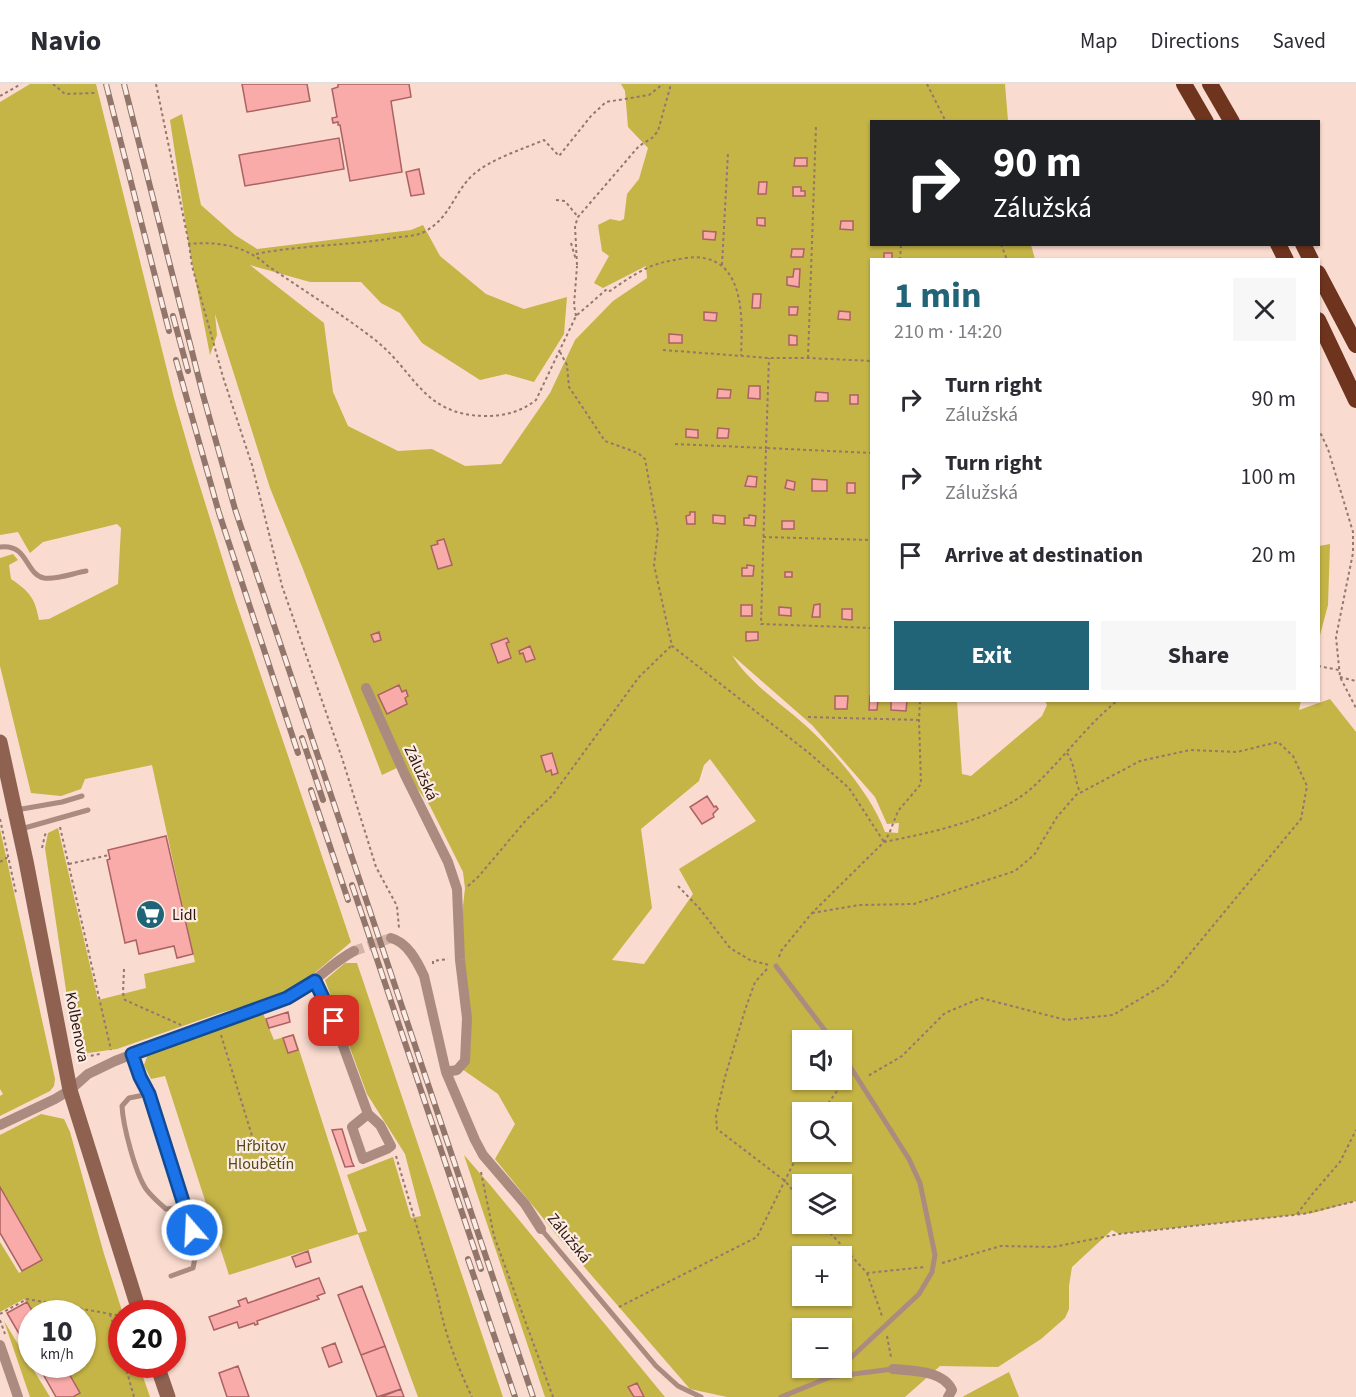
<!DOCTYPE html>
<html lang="en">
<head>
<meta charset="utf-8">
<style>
	:root { --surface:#fff; --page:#f7f7f7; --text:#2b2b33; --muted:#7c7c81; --line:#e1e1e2; --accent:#216477 }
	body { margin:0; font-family:"Source Sans 3",sans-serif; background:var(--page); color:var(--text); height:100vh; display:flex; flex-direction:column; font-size:22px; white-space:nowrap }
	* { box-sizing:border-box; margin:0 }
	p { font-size:20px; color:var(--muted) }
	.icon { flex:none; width:33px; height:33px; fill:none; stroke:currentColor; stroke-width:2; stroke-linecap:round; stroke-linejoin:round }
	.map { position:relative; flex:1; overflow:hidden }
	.details { position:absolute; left:870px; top:174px; width:450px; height:444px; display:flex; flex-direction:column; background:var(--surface); border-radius:0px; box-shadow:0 2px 4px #0004 }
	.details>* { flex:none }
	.guide { position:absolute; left:870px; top:36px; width:450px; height:126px; border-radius:0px; box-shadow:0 2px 4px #0004; background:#202124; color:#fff; overflow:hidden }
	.controls { position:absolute; left:792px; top:946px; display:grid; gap:12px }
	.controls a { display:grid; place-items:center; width:60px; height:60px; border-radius:0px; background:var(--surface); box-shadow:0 2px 4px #0004; font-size:30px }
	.speed { position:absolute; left:18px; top:1216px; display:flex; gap:12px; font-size:30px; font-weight:700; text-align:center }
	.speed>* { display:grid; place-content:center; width:78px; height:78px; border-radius:50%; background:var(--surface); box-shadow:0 2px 4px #0004; line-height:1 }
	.speed small { font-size:15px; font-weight:400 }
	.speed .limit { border:9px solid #d22; background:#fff; color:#111 }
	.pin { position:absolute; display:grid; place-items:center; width:51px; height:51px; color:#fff; margin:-26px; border-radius:12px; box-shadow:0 3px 9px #0006 }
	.me { position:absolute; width:66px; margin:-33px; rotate:341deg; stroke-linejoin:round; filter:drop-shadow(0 0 4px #0008) }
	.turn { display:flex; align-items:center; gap:21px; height:126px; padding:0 24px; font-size:27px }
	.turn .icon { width:78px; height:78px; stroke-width:2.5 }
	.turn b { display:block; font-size:42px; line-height:51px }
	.round { display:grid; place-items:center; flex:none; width:63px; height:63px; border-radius:0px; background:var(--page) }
	.summary { display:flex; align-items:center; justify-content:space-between; height:102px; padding:0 24px }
	h1 { font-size:36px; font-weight:700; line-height:45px; color:var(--accent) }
	.cta { display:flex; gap:12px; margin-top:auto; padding:12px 24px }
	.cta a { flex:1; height:69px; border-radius:0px; background:var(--accent); color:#fff; font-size:24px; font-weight:700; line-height:69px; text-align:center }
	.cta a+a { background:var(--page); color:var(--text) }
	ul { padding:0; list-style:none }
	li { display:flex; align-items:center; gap:18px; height:78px; padding:0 24px }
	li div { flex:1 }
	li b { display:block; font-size:22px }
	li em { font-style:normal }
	header { display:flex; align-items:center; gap:36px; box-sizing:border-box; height:84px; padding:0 30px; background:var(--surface); border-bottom:2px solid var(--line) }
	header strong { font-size:28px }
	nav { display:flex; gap:33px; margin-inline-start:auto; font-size:21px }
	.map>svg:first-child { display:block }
	.green { fill:#c5b446; fill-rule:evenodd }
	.building { fill:#f8aba9; stroke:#ab6262; stroke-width:1.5 }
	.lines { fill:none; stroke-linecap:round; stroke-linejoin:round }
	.minor-tunnel { stroke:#d2b4a8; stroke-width:10; stroke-dasharray:10 5; stroke-linecap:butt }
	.path { stroke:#94776d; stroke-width:2; stroke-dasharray:3 3; stroke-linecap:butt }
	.service { stroke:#ab8b7f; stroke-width:5 }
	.minor { stroke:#ab8b7f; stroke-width:10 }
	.secondary { stroke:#8e6150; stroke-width:15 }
	.trunk { stroke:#6e341e; stroke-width:16 }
	.rail-casing { stroke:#93766b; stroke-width:6 }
	.rail { stroke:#fcece6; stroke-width:4; stroke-dasharray:11; stroke-linecap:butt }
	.route-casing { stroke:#114b97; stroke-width:15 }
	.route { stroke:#1a73e8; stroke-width:10 }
	.labels { text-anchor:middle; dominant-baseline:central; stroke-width:4.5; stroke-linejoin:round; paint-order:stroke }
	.street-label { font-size:16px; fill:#31160c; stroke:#fcece6 }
	.poi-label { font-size:16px; fill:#31160c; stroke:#fcece6; text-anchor:start }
	.park-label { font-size:16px; fill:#534b15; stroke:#fcece6 }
</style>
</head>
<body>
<header>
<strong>Navio</strong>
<nav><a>Map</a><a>Directions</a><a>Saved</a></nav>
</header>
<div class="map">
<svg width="1356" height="1313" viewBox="0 0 1356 1313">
	<rect width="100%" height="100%" fill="#fadbcf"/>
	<path class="green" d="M30,0h66l78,314 19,66 42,135 116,343 -55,47 -29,11 -47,13 -103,36 -36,5 -14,-57 -22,-149 3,-15 10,-5 40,172 48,-12 -2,-14 51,-12 -43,-197 -67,14 -4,10 -20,7 -30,-3 -31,-127v-108l13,-4 5,6 -9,5 2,14c19,13 24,19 28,41l10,-1 69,-35 3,-56 -4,-4 -74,18 -13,11 -12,-21 -18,3v-433z
		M621,0h384l3,37 -136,1v122l159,1 4,14 -163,1v440l85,1 5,73 9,2 71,-60 5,-11 -2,-4h256l-2,9 31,-11 26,33v469l-43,12 -194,21 -7,-4 -40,37 -3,19v23l-4,9 -24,21 -43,28 -58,-1 -35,31h-178l-37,-8 -130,-150 -65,-80 20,-35 -17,-30 -36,-25 1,-163 2,-18 -2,-16 -33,-66 -29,-40 -19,9 -79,-206 -33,-81 -55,-174 2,21 -7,20 -21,-108 -19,-127 12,-6 19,91 34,30 22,14 154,-19 12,-5 17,31 46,38 38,15 43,-12 -3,37 -30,48 -28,-8 -26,6 -58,-37 -22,-30 -19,-10 -20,-21h-51l-60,-17 74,58 9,69 15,34 50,25 34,-2 33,17 36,-2 49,-71 25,-53 38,-39 34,-23 -1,-12 -43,22 -9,-5 15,-27 -7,-5 -4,-26 12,-6 10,2 4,-2 3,-25 12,-15 9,-31 -20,-21 -3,-36zM732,571l80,70 63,72 12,27 12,-1 -1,10 -13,-1c-13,-36 -51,-81 -80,-107 -25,-23 -55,-41 -73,-70zM551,669l7,20 -6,2 -1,-4 -5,1 -5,-16zM710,675l46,62 -77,48 14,25 -49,70 -32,-4 40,-52 -11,-79 58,-48 5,-16zM802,957h40v39h-40zM802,1029h40v39h-40zM802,1101h40v39h-40zM802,1173h40v39h-40zM802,1245h40v39h-40z
		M1330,460l-2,61 -9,34v-93z
		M0,745l55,250 -1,7 -4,5 -50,25v-20l3,-2 -3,-5z
		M345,879h12l146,434h-85l-60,-163 -129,41 -64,-199 -14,3 -7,-14 4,-11 115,-41 11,27 20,-6 64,199 9,-2 -20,-56 46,-18 18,61 10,-2 -16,-62 -38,-60 -42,-114zM293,951l5,15 -10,3 -5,-14z
		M41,1030l23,5 6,13 34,122 19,60 -1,51h17l11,32h-77l7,-4 -16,-28h18v-51h-48l-10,-15 -24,13v-70l19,31 23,-13 -42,-73v-52z
		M464,1071l27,31 174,211h-21l-7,-14 -8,4 5,10h-89z
		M4,1237l46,76h-20z
		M1009,1288l10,25h-56l1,-1z"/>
	<path class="building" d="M242,0h65l3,17 -63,11z
		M338,0h71l2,13 -20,4 11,71 -52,9 -10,-56h-2v-3l-5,1 -1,-5 5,-1 -5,-28 6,-2z
		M339,54l5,31 -99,17 -6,-31z
		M795,74h12v8h-13z
		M419,85l5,25 -13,2 -5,-24z
		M759,98h8l-1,12h-8z
		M793,103h8v4h4v5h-12z
		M757,134h8v8l-8,-1z
		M841,137h12v9l-13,-1z
		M703,147l13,1 -1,8 -12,-1z
		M792,165h12l-1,8h-12z
		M884,169h8v7h-8z
		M794,185h6l-1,18 -12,-2v-8h6z
		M753,210h8l-1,14h-8z
		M789,223h9l-1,8h-8z
		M839,227l11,1v8l-12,-1z
		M704,228l13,1 -1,8 -12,-1z
		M669,250l13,1v8h-13z
		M789,251l8,1v9h-8z
		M749,302h11v13l-12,-1z
		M718,305l13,1 -1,8h-13z
		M816,308l12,1v8h-13z
		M850,311h8v9h-8z
		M718,344l11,1 -1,9h-11z
		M686,345l12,1v8l-12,-1z
		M748,392l9,1 -1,10 -11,-1z
		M812,395l15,1v11h-15z
		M787,396l8,2 -1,8 -9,-2z
		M847,399h8v10h-8z
		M690,428h5v12h-8l-1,-8 4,-1z
		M713,431l12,1v8l-12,-1z
		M749,431l7,1 -1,10 -11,-1v-7h5z
		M782,437h12v8h-12z
		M444,455l8,26 -14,4 -7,-23 7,-2 -1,-3z
		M747,481l7,1 -1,10h-11v-8h5z
		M785,488h7v5h-7z
		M820,520v13h-8l2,-12z
		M741,521h11v11h-11z
		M779,523l12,1v8l-12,-1z
		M842,525h10v11l-10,-1z
		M379,548l2,8 -7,2 -3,-7z
		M746,548h12v8l-12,1z
		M507,554l2,4 -3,1 5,15 -13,5 -7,-19z
		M530,562l5,13 -9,3 -3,-9 -3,1 -1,-3z
		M399,601l3,7 4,-2 2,6 -3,2 2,6 -20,10 -9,-19z
		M835,612h13l-1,13h-12z
		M870,613l2,3h6l-1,10h-8z
		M891,616h16l-1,11 -15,-1z
		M552,669l6,20 -6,2 -1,-5 -5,2 -5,-16z
		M707,712l7,11 2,-1 2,3 -5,5 1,3 -12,7 -12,-17z
		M166,752l27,118 -16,4 -3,-12 -35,8 -3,-14 -11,3 -18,-83 3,-1 -2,-9z
		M288,928l2,10 -21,6 -3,-9z
		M293,951l5,15 -10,3 -5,-15z
		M342,1045l10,33 2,4 -9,1 -13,-37z
		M0,1103l42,73 -20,11 -22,-38z
		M308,1167l3,11 -15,5 -4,-10z
		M319,1194l6,15 -8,3 2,3 -62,22 1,3 -3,1 -1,-2 -15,5 -2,-6 -23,8 -5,-13 31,-11 -2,-5 8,-3 2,5z
		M362,1202l23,60 -24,9 -23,-60z
		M27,1218l7,12h-2v26l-7,4 -18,-31z
		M32,1256v15l-7,-11z
		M335,1259l7,19 -13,5 -7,-19z
		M385,1262l16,43 -24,8 -16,-42z
		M38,1281h20l-15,9z
		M58,1281h6l16,28 -7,4h-17l-13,-23z
		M238,1282l11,31h-22l-8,-24z
		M637,1299l7,14h-10l-6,-10z
		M401,1305l3,8h-23z"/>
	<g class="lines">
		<path class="minor-tunnel" d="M354,867l37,-13"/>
		<path class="path" d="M53,0l12,10 30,-1
			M156,0l33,160c30,-3 57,2 79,22 35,24 72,47 106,73 42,33 48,76 111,77 19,0 36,-4 51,-16l40,-84 31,-27 3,2c10,-7 20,-14 31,-20 14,-8 28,-10 44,-13 59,-8 58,55 56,97
			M927,0l19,38
			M0,12l21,-12
			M556,116l9,1 13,16
			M571,159l5,17
			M189,160l3,22 31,111 29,88 30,121 60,172 34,109 21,39 2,22
			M1001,160l6,16
			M256,170c45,-9 91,-8 137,-16 10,-2 21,-1 31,-6 27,-14 30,-41 50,-58 17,-15 49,-25 70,-34l15,16 32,-40 15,-14 43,-7 14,-11
			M900,176l1,-16
			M577,181l-2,-39 3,-9 61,-71 13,-8 6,-7 13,-47
			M722,181l6,-112
			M576,232l-2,-11 3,-39
			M663,266l106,8h39l64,3
			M560,268l7,13 2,22 36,54 33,12 7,6 13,72 -4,34 18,81 137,107 40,35 35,54
			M808,274l8,-232
			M1318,344l10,21 25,83v21l-17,84 4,40 16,31
			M675,360l91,4 3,-90
			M872,369l-106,-5 -5,176 111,4
			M763,453l109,3
			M1318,582l21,4
			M1340,593l16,4
			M808,633l111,3
			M1067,669c9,13 7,26 13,39
			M0,735l16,74
			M60,743l51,223
			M884,758c45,-9 115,-23 150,-56 29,-27 53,-61 84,-86
			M42,764l3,-13 2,-4
			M0,778l8,-5
			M69,780l40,-9
			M468,802l11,-10 48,-57 25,-23 87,-119 32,-31
			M678,802l22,23 30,39 20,12 19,5
			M812,829l47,-8 55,-1 101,-33 19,-16 23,-38 19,-22 64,-34 50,-11 47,2 41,-10 15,14 14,30 -6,33 -136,165 -52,31 -47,5 -85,-22 -36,15 -43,43 -34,20
			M779,873l2,-6 31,-38 72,-71 5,-8 9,-23 23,-27 -2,-64 1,-20
			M433,880v-3l15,-2
			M124,885l-1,24 2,7 56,25
			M767,885l-12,13 -10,28 -20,67 -9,39 1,13 68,52 17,20
			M221,951l36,117
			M79,974l21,-4
			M821,1029l25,-34
			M396,1072l42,142c6,33 19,68 34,99
			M481,1088l13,64 59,161
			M1297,1130l17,-22 26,-30 16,-32
			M822,1140l45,49 58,-6
			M942,1179l59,-17 52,1 66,-13 184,-20 53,-13
			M867,1189l15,43
			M619,1223l138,-70 45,-91
			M0,1230l27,-15 95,17
			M110,1230l12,40
			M0,1236l5,14
			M887,1252l4,21
			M125,1281l9,32"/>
		<path class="service" d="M0,463c28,-4 25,27 44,31 12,2 30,-5 42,-7
			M16,726l46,-8 20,-6
			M21,745l67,-19
			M776,882l57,75
			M842,970l67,105 11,24 15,72 -3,17 -13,22 -77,72
			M133,971l7,22 9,17 43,136 4,23 -3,15 -22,8
			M149,1010l-20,4 -7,8c1,20 13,66 24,83 6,8 13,14 20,20l12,-1 6,-2
			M541,1145l115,137 22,20 23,11
			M781,1313l49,-20 63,-8"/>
		<path class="minor" d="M366,604l39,87 43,87 9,27 3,71 7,58 -2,43 -8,9 -11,2
			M391,854c16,4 26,23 33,38l22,96 29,68 8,15 42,49 16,25
			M315,897l19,40 34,93 -16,13 11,32 24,-10 4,-3 -11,-21 -12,-11
			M0,1041l55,-26 15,-9 18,-16 27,-13c56,-23 115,-38 171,-62 26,-12 43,-35 68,-48
			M0,1261l18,52
			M893,1285c19,2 50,1 59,21l-4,7"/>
		<path class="secondary" d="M0,658l26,119 44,229 70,224
			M157,1281l11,32"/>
		<path class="trunk" d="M1184,0l22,38
			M1210,0l22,38
			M1278,160l8,16
			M1303,160l8,16
			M1318,189l38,72
			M1318,236l38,80"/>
		<defs>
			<path id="rail" d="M106,0l63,247
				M124,0l79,311 32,114 298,888
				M173,232l15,55
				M176,276l43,153 79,240
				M302,654l21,62
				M311,706l37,110
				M352,801l129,384
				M468,1175l47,138"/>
		</defs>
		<use href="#rail" class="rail-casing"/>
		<use href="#rail" class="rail"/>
	</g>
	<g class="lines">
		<defs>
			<path id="route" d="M192,1146l-43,-136 -9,-17 -8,-23 155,-56 28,-17 19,40"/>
		</defs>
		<use href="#route" class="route-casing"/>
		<use href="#route" class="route"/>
	</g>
	<defs>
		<symbol id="supermarket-disc" viewBox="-11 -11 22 22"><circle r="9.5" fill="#216477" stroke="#fcece6"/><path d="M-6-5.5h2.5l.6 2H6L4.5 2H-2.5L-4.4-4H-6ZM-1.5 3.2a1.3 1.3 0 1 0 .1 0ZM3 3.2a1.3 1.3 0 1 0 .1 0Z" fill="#fff"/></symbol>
	</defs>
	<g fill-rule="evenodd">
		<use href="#supermarket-disc" x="134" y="814" width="33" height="33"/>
	</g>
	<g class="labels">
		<g class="street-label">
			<text transform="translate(421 689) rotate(65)">Zálužská</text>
			<text transform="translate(77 943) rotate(79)">Kolbenova</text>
			<text transform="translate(569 1154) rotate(51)">Zálužská</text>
		</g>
		<g class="poi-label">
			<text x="172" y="831">Lidl</text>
		</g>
		<g class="park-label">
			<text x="261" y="1062">Hřbitov<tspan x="261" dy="18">Hloubětín</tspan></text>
		</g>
	</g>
</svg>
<div class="controls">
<a><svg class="icon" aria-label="sound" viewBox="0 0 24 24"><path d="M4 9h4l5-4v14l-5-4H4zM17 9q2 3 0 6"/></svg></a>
<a><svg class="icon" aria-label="search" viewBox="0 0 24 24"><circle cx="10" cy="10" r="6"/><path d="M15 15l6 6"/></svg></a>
<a><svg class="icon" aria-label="layers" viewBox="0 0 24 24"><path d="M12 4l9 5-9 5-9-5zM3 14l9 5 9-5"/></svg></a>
<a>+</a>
<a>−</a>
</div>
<div class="speed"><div>10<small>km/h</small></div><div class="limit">20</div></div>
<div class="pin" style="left:334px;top:937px;background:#d93025"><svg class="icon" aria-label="arrive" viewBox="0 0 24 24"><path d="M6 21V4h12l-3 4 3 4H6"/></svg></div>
<svg class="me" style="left:192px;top:1146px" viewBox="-20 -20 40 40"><circle r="17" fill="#1a73e8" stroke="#fff" stroke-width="3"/><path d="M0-11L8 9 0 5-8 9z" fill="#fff"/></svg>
<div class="guide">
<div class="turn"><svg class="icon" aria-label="right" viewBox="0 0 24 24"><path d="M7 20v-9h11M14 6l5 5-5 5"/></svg><div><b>90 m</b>Zálužská</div></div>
</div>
<section class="details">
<div class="summary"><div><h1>1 min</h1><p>210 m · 14:20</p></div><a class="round"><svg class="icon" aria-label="close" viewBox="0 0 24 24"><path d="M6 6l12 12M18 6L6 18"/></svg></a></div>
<ul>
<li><svg class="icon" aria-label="right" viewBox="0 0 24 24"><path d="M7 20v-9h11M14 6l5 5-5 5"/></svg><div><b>Turn right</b><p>Zálužská</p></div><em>90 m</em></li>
<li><svg class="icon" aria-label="right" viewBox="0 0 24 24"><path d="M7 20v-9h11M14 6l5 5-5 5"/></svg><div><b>Turn right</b><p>Zálužská</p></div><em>100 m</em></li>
<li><svg class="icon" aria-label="arrive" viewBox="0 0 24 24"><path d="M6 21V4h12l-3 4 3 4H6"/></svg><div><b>Arrive at destination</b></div><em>20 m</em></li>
</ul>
<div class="cta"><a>Exit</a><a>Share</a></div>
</section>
</div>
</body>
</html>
